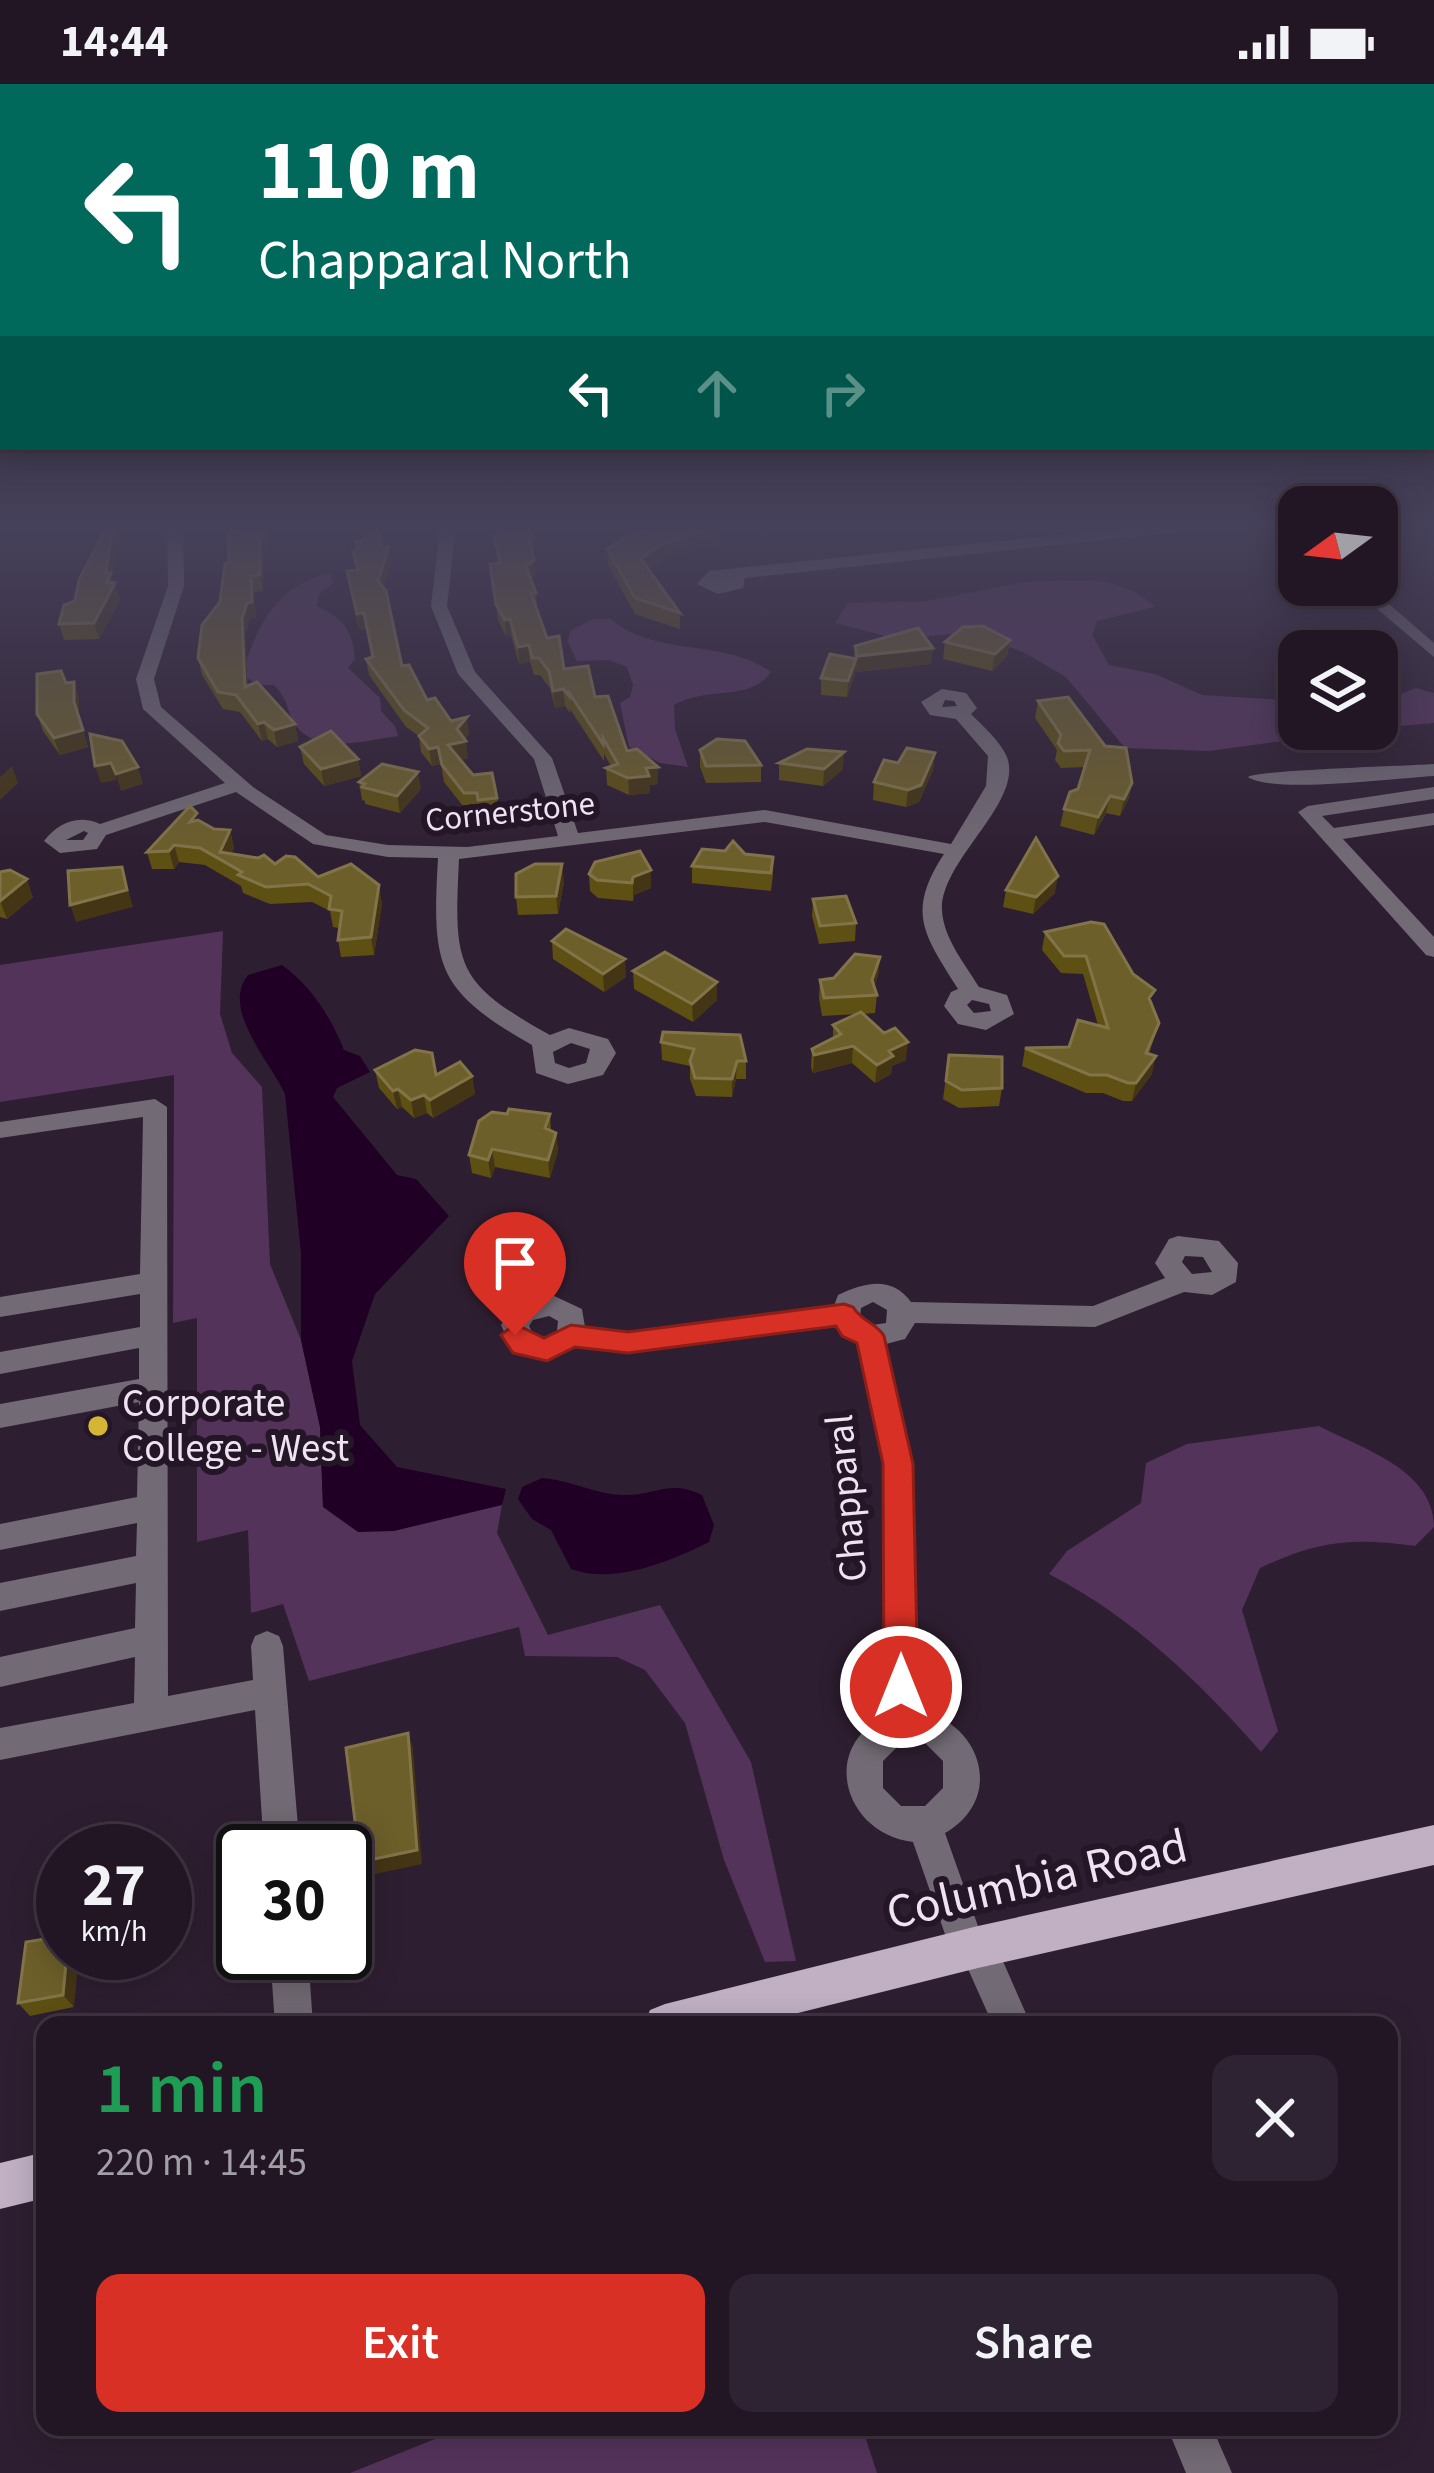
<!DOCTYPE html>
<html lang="en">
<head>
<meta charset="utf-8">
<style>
	:root { --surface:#221625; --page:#2e2332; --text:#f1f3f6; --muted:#a29fa7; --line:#3f3542; --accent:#d93025 }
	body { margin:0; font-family:"Source Sans 3",sans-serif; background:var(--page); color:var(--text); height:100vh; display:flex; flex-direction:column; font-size:45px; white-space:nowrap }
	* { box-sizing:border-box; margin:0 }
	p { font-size:39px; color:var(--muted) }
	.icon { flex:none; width:66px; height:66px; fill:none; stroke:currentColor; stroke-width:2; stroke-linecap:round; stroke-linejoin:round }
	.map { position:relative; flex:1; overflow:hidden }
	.drawer { position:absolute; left:36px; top:1932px; width:1362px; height:420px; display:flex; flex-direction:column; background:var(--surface); border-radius:24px; box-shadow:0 6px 30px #0003,0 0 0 3px var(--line) }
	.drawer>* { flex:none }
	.top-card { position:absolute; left:0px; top:0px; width:1434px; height:366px; box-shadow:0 6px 30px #0003,0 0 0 3px var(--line); background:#00695c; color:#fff; overflow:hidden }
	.needle { width:78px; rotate:255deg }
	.tools { position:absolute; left:1278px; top:402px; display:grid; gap:24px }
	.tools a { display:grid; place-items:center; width:120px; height:120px; border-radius:24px; background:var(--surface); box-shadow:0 6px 30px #0003,0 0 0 3px var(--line); font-size:60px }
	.speed { position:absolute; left:36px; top:1740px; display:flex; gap:24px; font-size:60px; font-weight:700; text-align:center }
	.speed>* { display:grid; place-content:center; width:156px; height:156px; border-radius:50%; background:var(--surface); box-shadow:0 6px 30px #0003,0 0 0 3px var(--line); line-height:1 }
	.speed small { font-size:30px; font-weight:400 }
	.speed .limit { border:6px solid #111; border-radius:18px; background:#fff; color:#111 }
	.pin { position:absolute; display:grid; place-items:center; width:102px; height:102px; color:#fff; margin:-123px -51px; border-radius:50% 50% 50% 0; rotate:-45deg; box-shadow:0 0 12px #0007 }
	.pin .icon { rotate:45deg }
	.me { position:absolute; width:132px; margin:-66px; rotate:0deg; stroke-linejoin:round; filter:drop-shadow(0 0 9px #0008) }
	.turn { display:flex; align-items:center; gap:42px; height:252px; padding:0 60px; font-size:54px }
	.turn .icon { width:156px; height:156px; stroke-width:2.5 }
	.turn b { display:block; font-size:84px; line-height:102px }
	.lanes { display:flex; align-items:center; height:114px; padding:0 60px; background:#0003; justify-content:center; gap:60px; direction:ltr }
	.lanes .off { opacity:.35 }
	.round { display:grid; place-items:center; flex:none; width:126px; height:126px; border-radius:24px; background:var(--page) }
	.summary { display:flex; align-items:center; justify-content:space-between; height:204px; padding:0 60px }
	h1 { font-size:72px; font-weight:600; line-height:90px; color:#1e9e55 }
	.cta { display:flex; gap:24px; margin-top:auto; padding:24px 60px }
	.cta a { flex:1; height:138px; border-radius:24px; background:var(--accent); color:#fff; font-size:48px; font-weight:600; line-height:138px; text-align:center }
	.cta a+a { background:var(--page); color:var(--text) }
	.status { display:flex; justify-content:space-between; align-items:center; height:84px; padding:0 60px; background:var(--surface); direction:ltr }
	.status svg { height:33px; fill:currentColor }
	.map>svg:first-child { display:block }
	.green { fill:#54335b }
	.water { fill:#200125 }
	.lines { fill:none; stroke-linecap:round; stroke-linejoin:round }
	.minor { fill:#726a74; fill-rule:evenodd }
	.major { fill:#c1b0c4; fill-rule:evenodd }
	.wall { fill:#5e4f12 }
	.shaded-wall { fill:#443514 }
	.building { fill:#6d5f2a; stroke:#827449; stroke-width:3 }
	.route { fill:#d93025; stroke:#8d1f18; stroke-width:3 }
	.poi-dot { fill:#d5b534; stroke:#241527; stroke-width:4.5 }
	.labels { text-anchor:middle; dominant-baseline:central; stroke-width:12; stroke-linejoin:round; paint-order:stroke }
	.far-street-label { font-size:33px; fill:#eee3f0; stroke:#241527 }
	.poi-label { font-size:39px; fill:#eee3f0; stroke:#241527; text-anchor:start }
	.street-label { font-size:39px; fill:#eee3f0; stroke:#241527 }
	.near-street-label { font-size:48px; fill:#eee3f0; stroke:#241527 }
</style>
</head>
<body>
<div class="status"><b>14:44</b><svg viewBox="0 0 49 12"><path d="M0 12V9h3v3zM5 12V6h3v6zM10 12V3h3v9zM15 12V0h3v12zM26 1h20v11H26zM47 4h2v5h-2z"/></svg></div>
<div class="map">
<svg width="1434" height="2389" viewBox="0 0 1434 2389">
	<rect width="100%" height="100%" fill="#2e1e31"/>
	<path class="green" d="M330,489l3,10 -15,12 -1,11c26,13 36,24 38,53l-7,9 32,30 1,13 14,15 3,10c-30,4 -80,19 -102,-10 -10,-14 -6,-25 -22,-41h-16l-16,-10c14,-49 35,-90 88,-102z
		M1024,498c50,0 93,-11 131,25l-58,14 -5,14 17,30 46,9 47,21 97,6v28h73l-163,22 -84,-3 -59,-71 -41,-24 -52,-20 -80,5 -58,-15 13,-20 79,-2z
		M593,535h18c43,38 116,20 160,53 -22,31 -62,13 -97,33l1,24 13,38 -28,-4 -31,-16 -9,-44 10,-6 3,-12 -6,-18 -18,-7 -32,1 -9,-19 2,-11z
		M1416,604l18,5v30l-57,5v-25z
		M223,847l-3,83 12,39 30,34 8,177 31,76 19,87 3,80 127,8 52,-10 -5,28 51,102 112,-30 91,157 45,199 -31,1 -41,-102 -39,-137 -40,-53 -28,-13 -92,-1 -6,-29 -210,54 -26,-77 -32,9 -3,-83 -51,12v-224l-24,5 1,-248 -174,27v-137z
		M1319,1342c41,22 115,43 115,101l-19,19c-63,-9 -98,-5 -155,22l-18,42 36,121 -17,21c-60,-69 -130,-136 -212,-178l18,-23 74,-48 5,-40 41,-19z
		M465,2343h397l15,46h-527z"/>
	<path class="water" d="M282,881c29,21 49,52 62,85l16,6 10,16 -33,16 -4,9 64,78 19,4 33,37 -74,78 -23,67 8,64 37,42 109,22 -4,16 -108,26 -36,1 -35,-25 -3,-80 -19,-87v-87l-16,-159c-13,-30 -65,-85 -37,-119z
		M542,1394c28,2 58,18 85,17 29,0 43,-16 75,0l12,30 -5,17c-38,19 -95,43 -138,27l-20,-39 -19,-11 -14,-20 4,-12z"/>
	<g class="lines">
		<path class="minor" d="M167,442h16l1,60 -30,93 7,28 92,80 73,48 62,10 79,2 91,-11 -24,-77 -76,-85 -27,-68 9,-80h16l-9,80 28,66 77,86 26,75 187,-23 186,34 35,-58 2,-30 -32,-37 -26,-4 -9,-13 21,-13 24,4 11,15 -6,6c12,12 29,27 36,43 17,46 -68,104 -65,154 2,28 23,53 37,76l28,8 7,19 -28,16 -28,-6 -14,-18 7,-14 7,-3c-33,-53 -53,-76 -14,-135l-179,-32 -306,37c-5,106 -5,123 91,176l19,-7 39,11 8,14 -13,22 -35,9 -32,-11 -4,-28c-97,-55 -100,-79 -94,-187l-50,-1 -75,-13 -77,-52 -130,43 -9,14 -37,4 -16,-12c14,-18 34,-27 56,-17l125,-41 -82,-74 -7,-30 32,-93zM945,616l9,1 3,5 -15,1zM84,747l4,2 -5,7h-17zM972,916l17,4 2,7 -17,2 -7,-8zM571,959l19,6 -4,14 -17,5 -14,-5 -2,-11z
			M1144,442h51l-8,5 -442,47 -2,10 -25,6 -21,-10 12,-13z
			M1281,442h17l1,14z
			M1349,501h18l67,58v14z
			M1434,680v12c-36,2 -161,18 -186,1 10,-7 159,-11 186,-13z
			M1434,703v12l-112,17 12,12 100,-15v12l-91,14 91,98v20l-8,-2 -128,-143 10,-6z
			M155,1015l12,8 1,589 85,-16 -2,-34 4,-10 12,-5 12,5 4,10 17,205h-36l-9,-141 -255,50v-32l134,-25 1,-46 -135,30v-30l135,-29 1,-45 -136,28v-28l136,-27 1,-33 -137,27v-26l137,-27 2,-95 -139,26v-24l139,-25v-31l-139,26v-22l140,-25v-33l-140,23v-20l140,-23 3,-157 -143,21v-16z
			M1178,1152l41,5 19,22 -2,19 -24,13 -28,-3 -89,35 -180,-4 -10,16 -19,5 27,120 5,246c63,12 88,88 27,123l34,96 12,5 40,91h-38l-25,-56 -13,-6 -42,-121c-68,-8 -94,-93 -29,-125l-1,-253 -26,-121 -22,-16 -207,26 -53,-6 -28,14 -33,-8 -13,-28 13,-20 38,-10 30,14 3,18 43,4 206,-25 4,-11c26,-12 53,-20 73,7l182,4 72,-28 -10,-15 14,-24zM1185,1172l18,1 9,15 -20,2 -10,-12zM873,1218l14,8 -1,13 -13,2 -13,-8 1,-9zM549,1232l9,5 -1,10 -13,7 -10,-2 -5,-10 4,-6zM901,1659h24l18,18v27l-18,18h-24l-18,-18v-27z
			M270,1869h38l5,72h-38z
			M1167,2343h45l20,46h-46z"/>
		<path class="major" d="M1434,1741v40l-456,103 -228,57h-106l6,-15 15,-6 313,-78z
			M45,2068v46l-45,11v-46z"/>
	</g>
	<path class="wall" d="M238,442h26l4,26 -4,1 -1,38 -9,1 2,26 -6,1 -5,17 3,50 47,38 3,17 -21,6 -9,-8 -6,2 -22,-29 -17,-3 -21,-34 -4,-17 22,-56 20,-71z
		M494,452l39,2 1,15h-2l3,23 -4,3 5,14 1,16 10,29 17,31 31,28 32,54 31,33 -8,1v8l-21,2 -22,-10 -1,-17 5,-2 -7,-12v7l-34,-52v4l-5,-7 -10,2 -5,-20 -10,-13h-6l-4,-13 -11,2 -8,-29 -5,1 -8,-16 -8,-56 8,-1z
		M118,456l-6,38 8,21 -21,40 -35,1 -5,-16z
		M716,459l-56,18 -11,8 31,44v16l-45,-15 -27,-49 -1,-16z
		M389,463l2,16 -8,25 19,78 25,34 42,34 -5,5 4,19 -8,2 37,38 2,17 -18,2 -2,-6 -13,-1 -22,-28 -3,-18 -9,2 -11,-14 -2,-16 -13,-9 -37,-52 -3,-16 6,-2 -6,-28 -7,1 -12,-59 10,-1 -4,-19z
		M1010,556l-3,16 -15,15 -49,-12 2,-17z
		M855,562l78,2 -2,16 -75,8 -1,-3 -8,28 -26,-2v-17l33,-19z
		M66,599l13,16v19l9,29 -28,8 -17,-24 -6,-17z
		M1038,617l94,82 -4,17 -8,16 -14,-3 -12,22 -34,-9 4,-17 14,-20 7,-22 -24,1 -6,-8 2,-10 -22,-32z
		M300,663l58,12 3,17 -37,10 -20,-22z
		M700,666l61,15v17l-55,1 -6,-16z
		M935,669l-2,17 -14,32 -13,5 -33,-7 1,-18 24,-19z
		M779,679l64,6 -20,17 -44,-6z
		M359,698l62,7 -21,24 -35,-9v-3l-3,-1z
		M199,736l15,9 16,1 4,18 -3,6 44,10 43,13 64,26 -8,52 -33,2 -3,-17 1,-12 -6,-1 -3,-16 -18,-9 -42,2 -27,-11 -2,-7 -36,-21 -26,-3 -5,7h-22l-5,-17z
		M692,782l81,8 -2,17 -79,-8z
		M0,788l33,25 -26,22 -7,-2z
		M589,790l62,14 -17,7 -1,6 -35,-3 -8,-7z
		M564,798l-6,32 -40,1 -2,-18z
		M1006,806l49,3 -22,21 -30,-7z
		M813,815l43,24 -1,18 -36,3 -7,-28z
		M1091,838l60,82 8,19 -10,31 3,20 -20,27h-9l-20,-8h-17l-64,-27 3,-18 44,-1 29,-22 -15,-51 -22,-1 -19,-23 3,-18z
		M552,857l74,36 -22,15 -51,-33z
		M880,873l-2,18 -4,12 3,8 -2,18 -13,1 44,46 -14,6 -1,8 -16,9 -23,-20 -39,10 -2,-6 1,-18 21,-11v-13l25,-11 -36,2 -3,-18 1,-18 14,-2z
		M633,887l84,29 -24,22 -59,-33z
		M661,958l85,19v18h-10l-4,18 -36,-1 -6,-17v-13l-28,-6z
		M949,971l53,33 -3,18 -40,2 -16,-9z
		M375,986l97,6 3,18 -42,24 -6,-5 -13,5 -12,-11 -5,2 -18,-21z
		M507,1030h43l1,17 5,2 2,18 -8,27 -55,-11 -4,11 -19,-5 -3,-18z
		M26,1858l48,65 -44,9 -12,-13z"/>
	<path class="shaded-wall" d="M113,442l5,14 -6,38 8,21 -21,40 -5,-16 12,-50z
		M263,442l5,26 -4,1 -1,38 -3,-16v-38z
		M716,443v16l-56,18 -18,13 -1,-15 19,-14z
		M389,463l2,16 -10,33 -3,-15z
		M534,476l1,16 -7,6 -2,-16z
		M251,492l3,16 2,26 -6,1 -5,17 4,68 -4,-17 -3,-68z
		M364,529l2,16 -7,1 -2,-16z
		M510,535l1,16 -5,1 -1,-16z
		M1010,556l-3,16 -15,15 3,-17z
		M529,561l1,17 -11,2 -1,-17z
		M933,564l-2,16 -75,8 1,-16z
		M856,575l-1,17 -8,21 1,-16z
		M74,598l5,17v19l-5,-16z
		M563,605l2,17 -10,2 -2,-17z
		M467,633l2,17 -7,8 4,-1 2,17 -18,4 -2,-17 9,-16z
		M264,638l4,17 -6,2 -4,-17z
		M295,640l3,17 -21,6 -3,-17z
		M83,646l5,17 -28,8 -6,-17z
		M438,663l3,17 -9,2 -3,-17z
		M844,668l-1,17 -20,17 1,-17z
		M935,669l-2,17 -14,32 -13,5 2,-17z
		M358,675l3,17 -37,10 -3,-17z
		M111,679l6,17 -16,3 -6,-17z
		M12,682l6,17 -18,17v-23z
		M138,683l5,17 -22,7 -5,-17z
		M658,683v17l-8,1v8l-21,2 -1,-17 18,-10z
		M418,688l3,17 -21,24 -3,-17z
		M1132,699l-4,17 -8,16 4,-17z
		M1110,712l-4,17 -12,22 4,-18z
		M230,746l4,18 -7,15 -7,-11z
		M174,761l5,17 -5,7 -5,-18z
		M562,780l2,18 -6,32 -2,-18z
		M122,783l11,40 -57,15 -6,-17z
		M651,786v18l-17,7 -1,6v-24z
		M1058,792l-3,17 -22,21 3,-17z
		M27,795l6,18 -26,22 -7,-18z
		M379,801l3,18 -8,52 -3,-18z
		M880,873l-2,18 -8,23 2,-18z
		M625,875l1,18 -22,15 -1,-18z
		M717,898v18l-24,22 -1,-18z
		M908,958l-2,18 -14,6 -1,8 -16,9 2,-18 12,-14z
		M853,962l-1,17 -39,10 1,-18z
		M1156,972l-4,18 -20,27 4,-18z
		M737,977l-1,18 -4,18v-18z
		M472,992l3,18 -42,24 -3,-18z
		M398,1005l4,18 -5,2 -4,-18z
		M424,1011l3,18 -13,5 -3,-18z
		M556,1049l2,18 -8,27 -2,-18z
		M492,1065l3,18 -4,11 -3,-18z
		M408,1649l5,15 9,116 -56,12 -6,-14z
		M67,1869h12l-5,54 -11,-12z"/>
	<path class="building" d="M107,442h6l-7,47h5l-4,9 8,1 -21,40 -35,1 5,-19 11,-4 4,-21z
		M241,442h22l2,10 -5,1v38l-9,1 1,26 -5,1 -5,16 3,68 12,-5 38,42 -21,6 -10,-8 -6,2 -22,-29 -18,-3 -20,-34 4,-33 18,-23 5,-38 4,-2 -1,-30 14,-2z
		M362,442h17l2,21h8l-11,34 8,10 16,75 7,-1 18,35 8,-2 16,23 16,-4 -10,12 9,12 -18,4 25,30 19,-2 5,25 -19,2 -1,-7h-13l-22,-28 -4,-18 -9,2 -10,-13 9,-8 -24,-18 -38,-51 7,-2 -9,-44 -7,1 -10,-43 11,-1 -5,-19 4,-1 -1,-9 9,-1z
		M498,442h30l5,12h-5l6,22 -8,6 10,27h-5l16,45 12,-2 5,33 24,-3 7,31 13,-1 19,55 10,-2 21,18 -12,1 3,8 -21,2 -22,-10 12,-4 -15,-26v6l-35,-53 1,5 -6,-7 -10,2 -4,-20 -10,-13h-7l-3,-13 -11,2 -8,-28 -5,1 -9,-16 -6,-40 10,-1 -6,-27 5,-1z
		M661,442l55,1 -56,18 -19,14 39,54 -45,-15 -28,-49 21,-13z
		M983,542l27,14 -15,14 -50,-12 18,-15z
		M918,544l15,20 -76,8 -2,-10z
		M830,570l26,5 -8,22 -27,-3z
		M61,587l5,12 8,-1v20l9,28 -29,8 -17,-24v-40z
		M1068,613l37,49 21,2 6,35 -8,16 -14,-3 -12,21 -34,-8 6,-17 8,-3 12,-39 -26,1 -6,-8 3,-8 -23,-34z
		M331,647l27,28 -37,10 -21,-22z
		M90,650l32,7 16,26 -22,7 -5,-11 -16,3z
		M717,655l28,2 16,24 -55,1 -6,-16z
		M907,664l28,5 -14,32 -13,5 -34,-8 10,-22 14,3z
		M807,665l37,3 -20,17 -45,-6z
		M382,680l36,8 -21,24 -35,-9 3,-3 -6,-2z
		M190,722l7,7 -7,9 8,-2 16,9 16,1 -10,22 38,6 6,-3 11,9 11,-8 9,1 23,20 33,-13 28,21 -8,52 -33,3 4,-29 -13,-2 2,-13 -23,-12 -42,3 -28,-12 4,-3 -42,-24 -26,-3 -5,6 -22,1z
		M1036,754l22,38 -22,21 -30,-7z
		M733,757l12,13 28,3 -2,16 -79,-7 10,-17 23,2z
		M640,767l11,19 -18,7 -1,6 -35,-3 -8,-6 6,-12z
		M535,780h27l-6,32 -40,1v-23z
		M122,783l5,23 -57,15 -2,-34z
		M10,786l17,9 -27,22v-29z
		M846,812l10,27 -36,3 -7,-27z
		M1091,838l13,2 29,50 22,16 -6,8 10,25 -13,30 10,3 -20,27h-8l-21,-8h-17l-65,-27 44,-1 9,-27 30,8 -22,-72h-22l-19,-24z
		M566,845l59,30 -22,15 -51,-33z
		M665,868l52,30 -25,22 -59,-33z
		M855,870l25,3 -8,23 5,15 -53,3 -4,-18 14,-2z
		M861,928l23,21 11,-5 13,14 -19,9 4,5 -16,9 -24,-19 -39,9 -2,-6 29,-15 -8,-9z
		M663,948l77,3 6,26h-9l-5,18 -37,-1 -5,-17 4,-12 -33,-7z
		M415,966l17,3 4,22 24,-13 12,14 -42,24 -6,-5 -13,5 -13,-11 -5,2 -18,-21z
		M949,971l53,2v31l-40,2 -16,-9z
		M509,1025l41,5 -5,14 11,5 -8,27 -56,-11 -4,11 -19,-5 10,-34 13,-9 15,2z
		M408,1649l9,117 -57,12 -14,-114z
		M63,1852v17h4l-4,42 -45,8 8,-61z"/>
	<linearGradient id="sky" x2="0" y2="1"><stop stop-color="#19101b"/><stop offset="0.57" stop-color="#46415a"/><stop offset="1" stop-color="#46415a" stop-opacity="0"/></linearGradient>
	<rect width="1434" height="776" fill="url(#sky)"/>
	<path class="route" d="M844,1220l9,3c9,15 24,16 31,29l29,128 5,223 -5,11 -12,5 -12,-5 -5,-11 -1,-223 -26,-121 -15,-7 -6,-10 -208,27 -53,-6 -28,14 -34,-8 -12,-18 14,-11 29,14 27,-13 57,7z"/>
	<circle class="poi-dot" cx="98" cy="1342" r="12"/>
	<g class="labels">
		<g class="far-street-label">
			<text transform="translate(510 728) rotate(-6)">Cornerstone</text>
		</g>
		<g class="poi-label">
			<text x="122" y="1320">Corporate<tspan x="122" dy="45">College - West</tspan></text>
		</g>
		<g class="street-label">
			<text transform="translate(847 1414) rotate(-95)">Chapparal</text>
		</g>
		<g class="near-street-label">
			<text transform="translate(1037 1796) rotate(-13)">Columbia Road</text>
		</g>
	</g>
</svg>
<div class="tools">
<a><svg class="needle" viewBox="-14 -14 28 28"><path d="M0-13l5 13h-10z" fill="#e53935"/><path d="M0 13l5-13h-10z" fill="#a29fa7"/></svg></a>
<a><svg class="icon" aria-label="layers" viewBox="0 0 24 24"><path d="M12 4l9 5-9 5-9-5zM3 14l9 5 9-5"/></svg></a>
</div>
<div class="speed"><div>27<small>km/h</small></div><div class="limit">30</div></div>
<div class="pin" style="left:515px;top:1251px;background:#d93025"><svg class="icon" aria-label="arrive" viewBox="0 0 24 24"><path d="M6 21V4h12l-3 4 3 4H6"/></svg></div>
<svg class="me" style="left:901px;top:1603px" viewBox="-20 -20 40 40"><circle r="17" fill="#d93025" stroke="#fff" stroke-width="3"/><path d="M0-11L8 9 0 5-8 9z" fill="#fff"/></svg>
<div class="top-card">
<div class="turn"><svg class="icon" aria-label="left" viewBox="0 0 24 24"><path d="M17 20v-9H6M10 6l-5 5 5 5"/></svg><div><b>110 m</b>Chapparal North</div></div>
<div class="lanes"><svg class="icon" aria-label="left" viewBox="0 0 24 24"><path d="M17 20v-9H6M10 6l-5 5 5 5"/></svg><svg class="icon off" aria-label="ahead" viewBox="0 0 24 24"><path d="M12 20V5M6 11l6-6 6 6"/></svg><svg class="icon off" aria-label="right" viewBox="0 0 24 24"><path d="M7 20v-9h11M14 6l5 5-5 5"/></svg></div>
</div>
<section class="drawer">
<div class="summary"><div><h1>1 min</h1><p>220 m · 14:45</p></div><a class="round"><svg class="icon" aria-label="close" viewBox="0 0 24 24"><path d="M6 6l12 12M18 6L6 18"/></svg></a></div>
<div class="cta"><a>Exit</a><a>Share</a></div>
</section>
</div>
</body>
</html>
